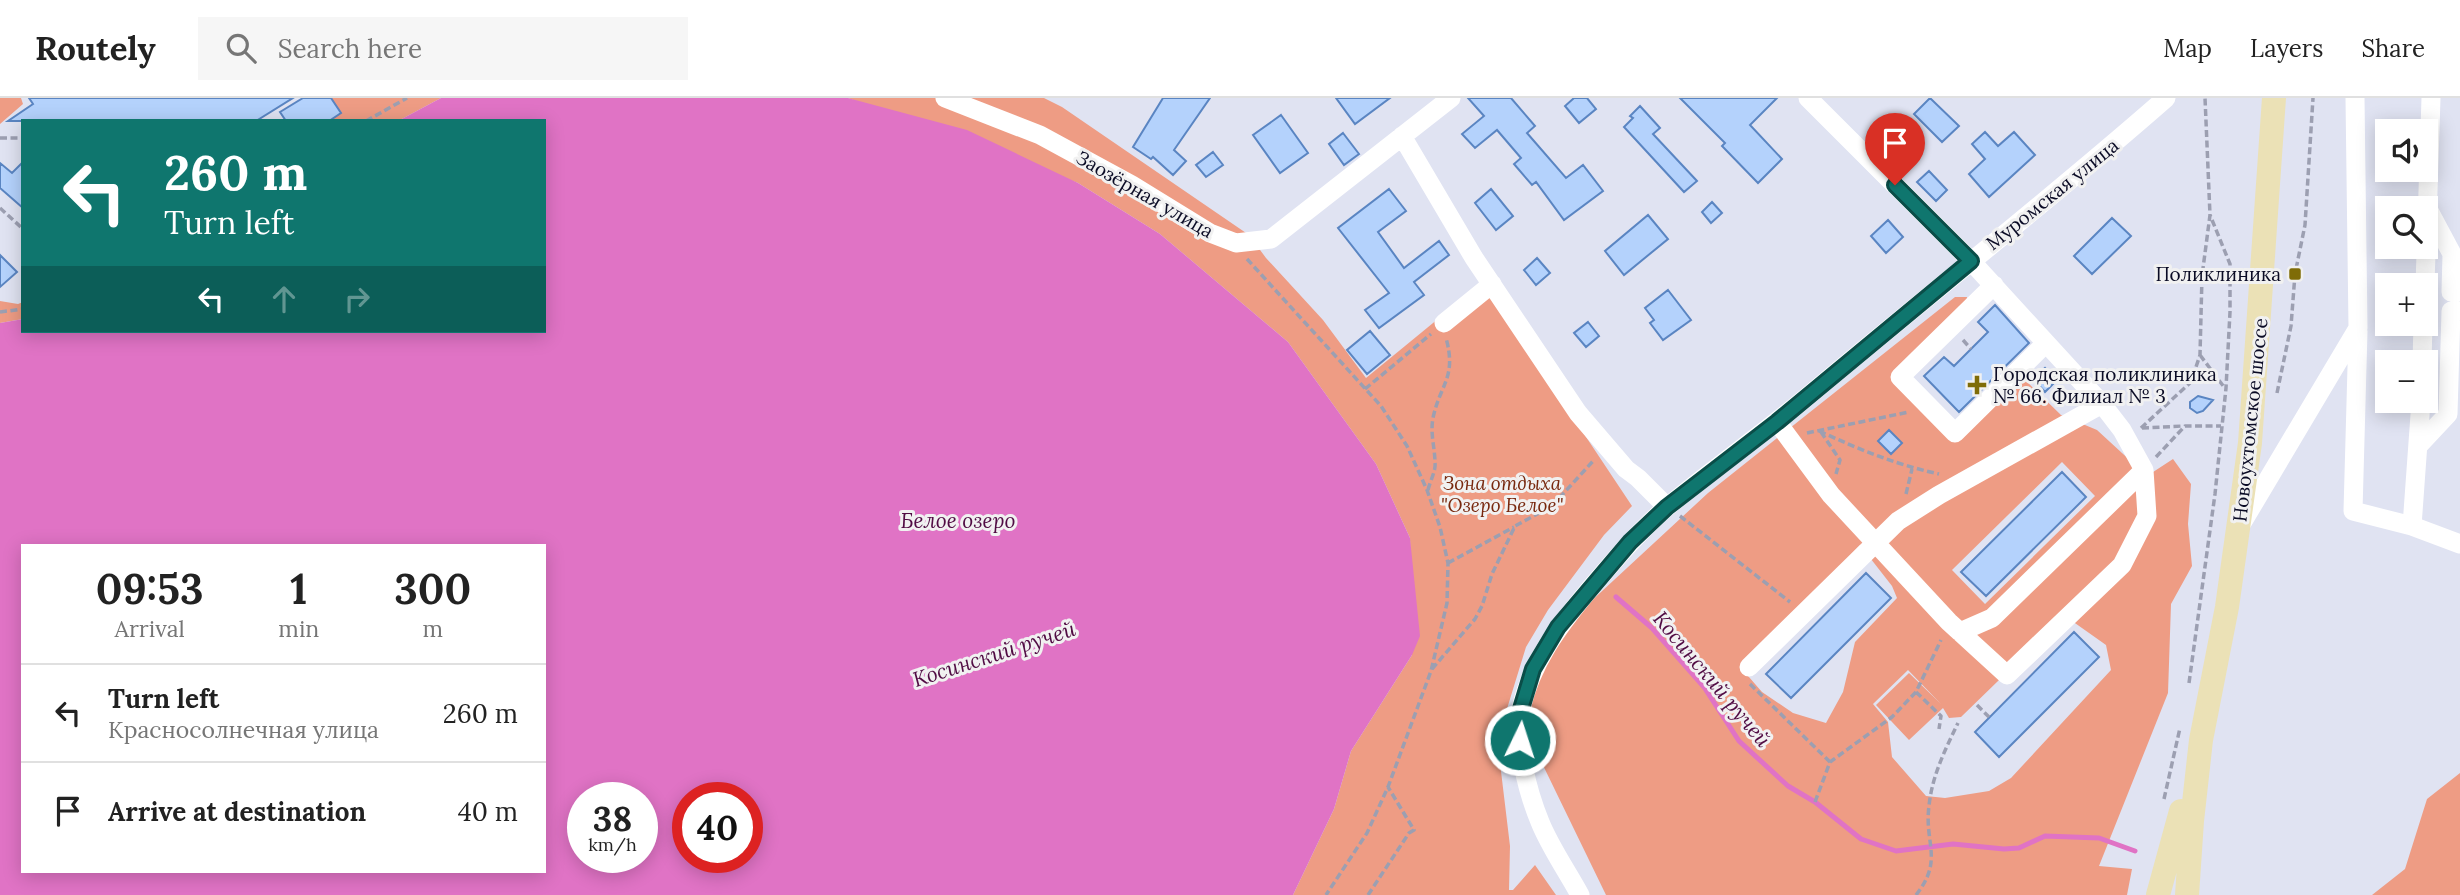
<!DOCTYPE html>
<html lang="en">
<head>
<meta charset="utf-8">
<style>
	:root { --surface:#fff; --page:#f6f6f6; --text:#222; --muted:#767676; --line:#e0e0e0 }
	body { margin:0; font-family:Lora,serif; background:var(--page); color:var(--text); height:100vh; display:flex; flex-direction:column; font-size:26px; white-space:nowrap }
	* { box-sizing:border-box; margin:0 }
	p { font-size:23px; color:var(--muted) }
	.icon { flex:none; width:38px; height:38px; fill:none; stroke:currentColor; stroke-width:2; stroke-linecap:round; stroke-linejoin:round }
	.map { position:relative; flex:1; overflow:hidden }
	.panel { position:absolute; left:21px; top:446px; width:525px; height:329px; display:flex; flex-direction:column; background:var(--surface); border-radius:0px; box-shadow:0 4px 18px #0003 }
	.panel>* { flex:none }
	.guide { position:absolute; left:21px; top:21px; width:525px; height:214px; border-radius:0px; box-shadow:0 4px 18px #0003; background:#0f766e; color:#fff; overflow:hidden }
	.controls { position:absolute; left:2375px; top:21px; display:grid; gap:14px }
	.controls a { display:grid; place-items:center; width:63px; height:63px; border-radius:0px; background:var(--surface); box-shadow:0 4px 18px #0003; font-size:35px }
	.speed { position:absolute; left:567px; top:684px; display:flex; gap:14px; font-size:35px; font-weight:700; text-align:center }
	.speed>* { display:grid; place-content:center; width:91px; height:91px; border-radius:50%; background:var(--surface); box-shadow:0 4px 18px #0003; line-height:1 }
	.speed small { font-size:18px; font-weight:400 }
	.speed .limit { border:10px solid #d22; background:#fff; color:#111 }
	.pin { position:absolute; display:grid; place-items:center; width:60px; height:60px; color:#fff; margin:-72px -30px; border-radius:50% 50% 50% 0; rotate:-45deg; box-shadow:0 0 7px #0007 }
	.pin .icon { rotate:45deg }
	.me { position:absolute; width:77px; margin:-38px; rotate:4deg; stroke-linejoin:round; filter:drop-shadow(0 0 5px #0008) }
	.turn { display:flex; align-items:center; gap:24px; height:147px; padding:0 28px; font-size:32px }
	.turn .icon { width:91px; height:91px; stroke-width:2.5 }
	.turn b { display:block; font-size:49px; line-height:60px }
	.lanes { display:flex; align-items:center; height:66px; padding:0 28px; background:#0003; justify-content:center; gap:35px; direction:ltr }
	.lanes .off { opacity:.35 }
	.eta { display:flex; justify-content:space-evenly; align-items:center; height:119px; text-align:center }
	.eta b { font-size:42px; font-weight:700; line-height:49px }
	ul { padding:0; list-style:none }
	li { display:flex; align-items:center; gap:21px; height:98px; padding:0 28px; border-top:2px solid var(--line) }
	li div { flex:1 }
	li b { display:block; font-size:26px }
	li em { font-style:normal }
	header { display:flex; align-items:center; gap:42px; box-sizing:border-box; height:98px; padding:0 35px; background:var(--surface); border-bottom:2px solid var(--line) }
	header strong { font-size:33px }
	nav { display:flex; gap:38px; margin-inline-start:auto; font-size:24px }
	.search { width:490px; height:63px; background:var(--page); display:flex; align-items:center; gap:18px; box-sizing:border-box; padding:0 24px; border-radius:0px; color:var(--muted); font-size:26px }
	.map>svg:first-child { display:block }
	.green { fill:#ee9c84; fill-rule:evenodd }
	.water { fill:#e073c5; fill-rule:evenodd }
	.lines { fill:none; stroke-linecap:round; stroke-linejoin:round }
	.stream { stroke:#e073c5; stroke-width:5 }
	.building { fill:#b4d2fc; stroke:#5a85c2; stroke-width:2 }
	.path { stroke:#9c9fb1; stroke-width:3.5; stroke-dasharray:7 3.5; stroke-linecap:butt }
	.minor { stroke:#fff; stroke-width:19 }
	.major { stroke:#ebe1b6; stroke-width:24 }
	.route-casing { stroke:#0a4d48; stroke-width:18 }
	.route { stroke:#0f766e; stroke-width:12 }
	.poi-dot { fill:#7f6c07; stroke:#f1f1f1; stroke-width:2.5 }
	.labels { text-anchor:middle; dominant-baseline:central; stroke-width:6; stroke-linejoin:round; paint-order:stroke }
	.street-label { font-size:19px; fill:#0a0b25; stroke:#f1f1f1 }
	.poi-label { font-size:19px; fill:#0a0b25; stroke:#f1f1f1; text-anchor:end }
	.park-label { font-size:19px; font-style:italic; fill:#78280e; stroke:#f1f1f1 }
	.water-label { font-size:21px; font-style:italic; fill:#510c44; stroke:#f1f1f1 }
</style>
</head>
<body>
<header>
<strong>Routely</strong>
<div class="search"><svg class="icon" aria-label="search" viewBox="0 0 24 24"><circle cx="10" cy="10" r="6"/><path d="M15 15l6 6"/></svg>Search here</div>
<nav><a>Map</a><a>Layers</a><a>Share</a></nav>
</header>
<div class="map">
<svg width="2460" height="797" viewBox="0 0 2460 797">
	<rect width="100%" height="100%" fill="#e0e3f2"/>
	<path class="green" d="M0,0h21l2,6 -23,20z
		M331,0h110l-43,23h-69l11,-8z
		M848,0h196l18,9 187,128 17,23 57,62 43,58 117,-96 149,224 -28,29 -56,75 -22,37 -20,65 -6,51 10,83 -1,44h4l22,-25 21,30h-263l41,-86 17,-58 61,-96 -2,-117 -34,-74 -88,-122 -128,-108 -82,-51z
		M1955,199h12l-1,11 -75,69 64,61 66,-62 40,39 36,15 50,46 26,-17 18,25 -3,40 4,42 -21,38 -3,89 -69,173 33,3 -5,26h-521l-68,-140 -9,-55 23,-50 35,-45 121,-112zM1889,332l13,13 -11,11 -13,-13zM2062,364l33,34 -110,108 -33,-34zM1860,447l32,41 5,12 -42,44 -12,50 -17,31 -33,-10 -31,-21 -20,-23zM2065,518l41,29 5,25 -100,108 -22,13 -44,7 -19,-2 -34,-39 -4,-35 -15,-18 35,-34 33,34 -32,-31 -33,32 33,35 34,-32 6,10 12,-1z
		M0,203l18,3 5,-2v17l-23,4z
		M2460,675v122h-88l33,-26 22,-70z"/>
	<path class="water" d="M441,0h407l119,32 111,53 82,51 128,108 88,122 34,74 10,98 -8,19 -61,96 -17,58 -41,86h-1293v-572l23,-4v12h521v-210h-146zM23,448h521v326h-521zM642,700v60h-59v-60zM747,700v60h-59v-60z"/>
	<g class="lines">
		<path class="stream" d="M1616,499l36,31 52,59 35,54 49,45 27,16 46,37 35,12 57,-7 51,5 15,-1 26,-12 54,2 36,13"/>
	</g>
	<path class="building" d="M29,0h264l-37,23h-248l25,-17z
		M303,0h28l10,15 -12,8h-43l-6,-9z
		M1163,0h47l-36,52 12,11 -13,14 -20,-18 -2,2 -18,-12z
		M1336,0h54l-35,26z
		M1468,0h43l24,28 -8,7 39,45 17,-13 20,26 -39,29 -28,-38 -4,3 -18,-21 7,-6 -24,-28 -22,18 -13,-14 22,-18z
		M1574,0h13l9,11 -17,14 -14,-17z
		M1680,0h97l-27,27 32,34 -24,24 -36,-37 3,-3z
		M1930,0l29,28 -17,16 -28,-28z
		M1640,8l20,22 -7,6 44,47 -13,11 -60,-65 9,-9 -3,-2z
		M1281,17l27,38 -28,20 -27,-38z
		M1985,34l13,14 16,-14 21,23 -46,42 -20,-23 16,-15 -13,-15z
		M1343,35l16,21 -15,11 -15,-21z
		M1213,54l10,13 -17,12 -10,-12z
		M23,64v46l-23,-20v-25l12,10z
		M1929,73l18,19 -11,11 -19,-19z
		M1389,91l17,22 -28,21 26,36 35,-27 10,14 -35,27 10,13 -45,33 -14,-18 24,-17 -51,-65z
		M1491,91l22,27 -17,14 -21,-27z
		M1712,104l10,11 -11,10 -9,-11z
		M1648,117l20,24 -44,36 -19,-24z
		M2112,120l19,18 -39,38 -18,-18z
		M1888,122l15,17 -17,16 -15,-17z
		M0,157l17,17 -17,15z
		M1537,160l13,15 -14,12 -12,-15z
		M1668,192l23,30 -28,20 -13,-17 4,-3 -9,-12z
		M1995,207l34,38 -70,69 -35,-36 20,-19 10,9 34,-34 -10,-10z
		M1588,224l11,14 -13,11 -12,-14z
		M1370,233l20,24 -23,19 -20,-24z
		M2045,270l12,12 -12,12 -12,-13z
		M2198,298l15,4 -10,11 -6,2 -7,-5v-6z
		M1889,332l13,13 -11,11 -13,-13z
		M2062,374l24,25 -100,99 -25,-24z
		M1866,475l25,25 -100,100 -25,-24z
		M2074,534l25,25 -100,100 -24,-25z"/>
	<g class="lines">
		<path class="path" d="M366,23l41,-23
			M0,40h23
			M0,110l23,21
			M1247,161l134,147 26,40 20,44 13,37 8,36 -1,40 -16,68 -43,116 -21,46 -41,62
			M0,214l23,-3
			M1963,242l8,9
			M2200,257l24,32
			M1365,291l66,-55
			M2277,295l14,-67 4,-52 10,-49 8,-127
			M2141,330l50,-46 9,-27 2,-79 8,-61 -5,-117
			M2142,330l41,-2
			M1819,333c42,19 75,33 120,43
			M1821,334l19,28 -4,14
			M1807,335l102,-21
			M2156,359l29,-31h36
			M1428,392c2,-9 8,-19 7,-27 0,-15 -5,-29 -2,-45 7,-34 24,-40 13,-80
			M1906,396l6,-25
			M1680,418l110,86
			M1448,465l66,-36
			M1432,571l43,-50 7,-13 10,-32 23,-48 37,-20 42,-46
			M2189,585l26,-189 11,-106 4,-76v-48l-20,-49
			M1750,586l80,78
			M1916,594l25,24 -2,13
			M1977,607l12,12
			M2164,701l16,-71
			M1815,704l15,-40 62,-45 24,-25 25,-52
			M1368,797l41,-62 5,-3 -26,-43
			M1916,797c28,-35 8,-52 13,-89 3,-30 16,-56 29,-83"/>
		<path class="minor" d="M945,0l95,37 92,50 78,48 26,10 35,-4 180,-141
			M1402,38l72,122 104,155 48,56 12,9 29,29
			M2428,111l24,45 -1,38h7
			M1994,187l-94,92 55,56 91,-90
			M2425,187l6,-187
			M1444,225l48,-39
			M2358,233l-5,180 59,15 48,18
			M2422,264l1,-38
			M1777,324l54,73 118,127 58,53 115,-110 25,-49 -3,-46 -22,-40 -20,-26 -131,-143 -163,-163
			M2419,347l29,-31 3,-103h7
			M2242,425l116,-195 -3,-230
			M2412,428l9,-125
			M1960,534l32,-14 152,-148
			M1749,569l149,-146 41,-26 163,-91
			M1580,797c-13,-24 -30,-48 -40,-73 -12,-29 -26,-81 -19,-113 10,-46 37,-82 67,-118 25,-29 50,-59 79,-84 48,-40 100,-76 147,-116 117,-98 237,-192 352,-293"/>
		<path class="major" d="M2158,797l23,-84
			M2187,797l5,-74 9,-81 26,-133 23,-164 24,-345"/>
	</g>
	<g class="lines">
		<defs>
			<path id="route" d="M1520,642v-28l13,-43 25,-42 72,-85 37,-35 110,-85 194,-161 -76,-76"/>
		</defs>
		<use href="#route" class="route-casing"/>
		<use href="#route" class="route"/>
	</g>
	<g class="poi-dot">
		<rect x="2288" y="169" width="14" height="14" rx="3.5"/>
		<path d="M1973.5 276.5h7v7h7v7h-7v7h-7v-7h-7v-7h7z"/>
	</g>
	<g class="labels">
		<g class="street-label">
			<text transform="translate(1145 96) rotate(30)">Заозёрная улица</text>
			<text transform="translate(2052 96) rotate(-39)">Муромская улица</text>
			<text transform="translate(2250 322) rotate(-84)">Новоухтомское шоссе</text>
		</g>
		<g class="poi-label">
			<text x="2281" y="176">Поликлиника</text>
			<text x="1993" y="276" text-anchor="start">Городская поликлиника<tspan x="1993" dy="22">№ 66. Филиал № 3</tspan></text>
		</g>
		<g class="park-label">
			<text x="1502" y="385">Зона отдыха<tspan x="1502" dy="22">"Озеро Белое"</tspan></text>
		</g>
		<g class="water-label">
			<text x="958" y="422">Белое озеро</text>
			<text transform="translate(994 556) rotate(-18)">Косинский ручей</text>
			<text transform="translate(1712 581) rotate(50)">Косинский ручей</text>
		</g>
	</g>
</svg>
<div class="controls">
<a><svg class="icon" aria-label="sound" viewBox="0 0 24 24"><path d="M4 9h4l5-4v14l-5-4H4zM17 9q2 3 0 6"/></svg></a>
<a><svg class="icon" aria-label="search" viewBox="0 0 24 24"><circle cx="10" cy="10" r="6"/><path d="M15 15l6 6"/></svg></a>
<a>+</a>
<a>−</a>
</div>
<div class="speed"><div>38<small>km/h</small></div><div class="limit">40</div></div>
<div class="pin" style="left:1895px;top:87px;background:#d93025"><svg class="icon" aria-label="arrive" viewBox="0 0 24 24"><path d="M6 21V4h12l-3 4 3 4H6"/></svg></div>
<svg class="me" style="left:1520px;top:642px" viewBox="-20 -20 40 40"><circle r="17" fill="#0f766e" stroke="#fff" stroke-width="3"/><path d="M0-11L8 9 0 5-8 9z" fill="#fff"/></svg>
<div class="guide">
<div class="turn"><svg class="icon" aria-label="left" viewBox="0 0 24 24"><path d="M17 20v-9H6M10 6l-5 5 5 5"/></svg><div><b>260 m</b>Turn left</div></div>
<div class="lanes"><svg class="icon" aria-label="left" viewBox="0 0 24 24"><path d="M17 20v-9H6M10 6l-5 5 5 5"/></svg><svg class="icon off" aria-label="ahead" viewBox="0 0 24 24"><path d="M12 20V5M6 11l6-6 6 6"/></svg><svg class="icon off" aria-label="right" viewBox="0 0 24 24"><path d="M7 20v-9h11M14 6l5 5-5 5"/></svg></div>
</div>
<section class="panel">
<div class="eta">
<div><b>09:53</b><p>Arrival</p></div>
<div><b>1</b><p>min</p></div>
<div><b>300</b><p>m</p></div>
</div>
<ul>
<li><svg class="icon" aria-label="left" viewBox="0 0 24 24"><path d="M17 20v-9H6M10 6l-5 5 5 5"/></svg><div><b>Turn left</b><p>Красносолнечная улица</p></div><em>260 m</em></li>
<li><svg class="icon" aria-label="arrive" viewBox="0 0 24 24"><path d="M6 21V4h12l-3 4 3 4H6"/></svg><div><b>Arrive at destination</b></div><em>40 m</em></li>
</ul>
</section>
</div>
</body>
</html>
